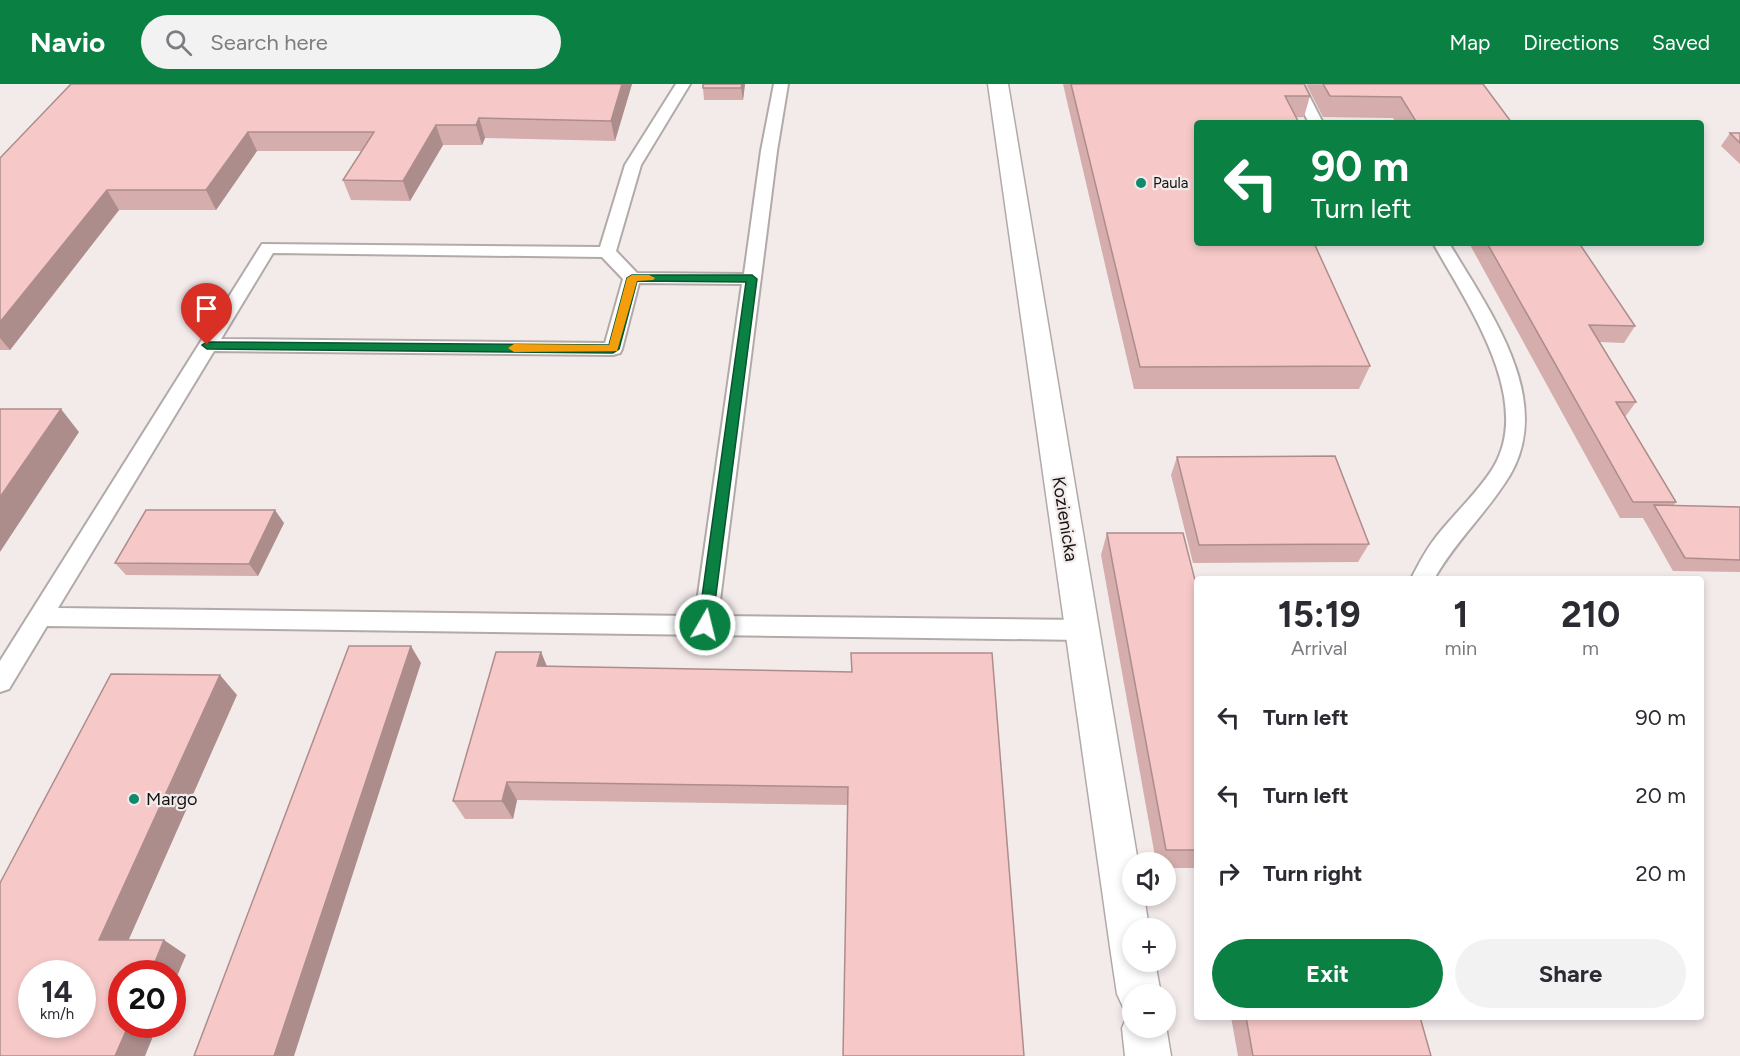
<!DOCTYPE html>
<html lang="en">
<head>
<meta charset="utf-8">
<style>
	:root { --surface:#fff; --page:#f2f2f3; --text:#2b2b33; --muted:#7c7c81; --accent:#0b8043 }
	body { margin:0; font-family:Figtree,sans-serif; background:var(--page); color:var(--text); height:100vh; display:flex; flex-direction:column; font-size:22px; white-space:nowrap }
	* { box-sizing:border-box; margin:0 }
	p { font-size:20px; color:var(--muted) }
	.icon { flex:none; width:33px; height:33px; fill:none; stroke:currentColor; stroke-width:2; stroke-linecap:round; stroke-linejoin:round }
	.map { position:relative; flex:1; overflow:hidden }
	.sheet { position:absolute; left:1194px; top:492px; width:510px; height:444px; display:flex; flex-direction:column; background:var(--surface); border-radius:6px; box-shadow:0 3px 9px #0003 }
	.sheet>* { flex:none }
	.guide { position:absolute; left:1194px; top:36px; width:510px; height:126px; border-radius:6px; box-shadow:0 3px 9px #0003; background:#0b8043; color:#fff; overflow:hidden }
	.buttons { position:absolute; left:1122px; top:768px; display:grid; gap:12px }
	.buttons a { display:grid; place-items:center; width:54px; height:54px; border-radius:50%; background:var(--surface); box-shadow:0 3px 9px #0003; font-size:30px }
	.speed { position:absolute; left:18px; top:876px; display:flex; gap:12px; font-size:30px; font-weight:700; text-align:center }
	.speed>* { display:grid; place-content:center; width:78px; height:78px; border-radius:50%; background:var(--surface); box-shadow:0 3px 9px #0003; line-height:1 }
	.speed small { font-size:15px; font-weight:400 }
	.speed .limit { border:9px solid #d22; background:#fff; color:#111 }
	.pin { position:absolute; display:grid; place-items:center; width:51px; height:51px; color:#fff; margin:-62px -26px; border-radius:50% 50% 50% 0; rotate:-45deg; box-shadow:0 0 6px #0007 }
	.pin .icon { rotate:45deg }
	.me { position:absolute; width:66px; margin:-33px; rotate:8deg; stroke-linejoin:round; filter:drop-shadow(0 0 4px #0008) }
	.turn { display:flex; align-items:center; gap:21px; height:126px; padding:0 18px; font-size:27px }
	.turn .icon { width:78px; height:78px; stroke-width:2.5 }
	.turn b { display:block; font-size:42px; line-height:51px }
	.eta { display:flex; justify-content:space-evenly; align-items:center; height:102px; text-align:center }
	.eta b { font-size:36px; font-weight:700; line-height:42px }
	.button { display:flex; gap:12px; margin-top:auto; padding:12px 18px }
	.button a { flex:1; height:69px; border-radius:36px; background:var(--accent); color:#fff; font-size:24px; font-weight:700; line-height:69px; text-align:center }
	.button a+a { background:var(--page); color:var(--text) }
	ul { padding:0; list-style:none }
	li { display:flex; align-items:center; gap:18px; height:78px; padding:0 18px }
	li div { flex:1 }
	li b { display:block; font-size:22px }
	li em { font-style:normal }
	header { display:flex; align-items:center; gap:36px; box-sizing:border-box; height:84px; padding:0 30px; background:var(--accent); color:#fff }
	header strong { font-size:28px }
	nav { display:flex; gap:33px; margin-inline-start:auto; font-size:21px }
	.search { width:420px; height:54px; background:var(--page); display:flex; align-items:center; gap:15px; box-sizing:border-box; padding:0 21px; border-radius:33px; color:var(--muted); font-size:22px }
	.map>svg:first-child { display:block }
	.lines { fill:none; stroke-linecap:round; stroke-linejoin:round }
	.service-casing { stroke:#b2aaa9; stroke-width:4 }
	.minor-casing { stroke:#b2aaa9; stroke-width:3 }
	.service { fill:#fff; fill-rule:evenodd }
	.minor { fill:#fff; fill-rule:evenodd }
	.wall { fill:#d4adac }
	.shaded-wall { fill:#ac8d8c }
	.building { fill:#f6c9c8; stroke:#ac8d8c; stroke-width:1.5; fill-rule:evenodd }
	.route { fill:#0b8043; stroke:#07532c; stroke-width:1.5 }
	.slow { fill:#f59e0b }
	.poi-dot { fill:#0f8a6d; stroke:#f3eaea; stroke-width:2 }
	.labels { text-anchor:middle; dominant-baseline:central; stroke-width:4.5; stroke-linejoin:round; paint-order:stroke }
	.far-poi-label { font-size:15px; fill:#151212; stroke:#f3eaea; text-anchor:start }
	.street-label { font-size:18px; fill:#151212; stroke:#f3eaea }
	.poi-label { font-size:18px; fill:#151212; stroke:#f3eaea; text-anchor:start }
</style>
</head>
<body>
<header>
<strong>Navio</strong>
<div class="search"><svg class="icon" aria-label="search" viewBox="0 0 24 24"><circle cx="10" cy="10" r="6"/><path d="M15 15l6 6"/></svg>Search here</div>
<nav><a>Map</a><a>Directions</a><a>Saved</a></nav>
</header>
<div class="map">
<svg width="1740" height="972" viewBox="0 0 1740 972">
	<rect width="100%" height="100%" fill="#f3eaea"/>
	<g class="lines">
		<defs>
			<path id="service" d="M676,0h14l-49,81 -25,86 21,22 107,1 17,-123 13,-67h14l-11,67 -59,465 364,4 8,3 4,7 -4,7 -8,3 -1035,-14 -38,63 -9,3v-31l262,-417 338,3 25,-82zM273,169l329,4 21,22 -18,64 -384,-4zM639,199l103,1 -47,332 -637,-8 156,-257 399,4 7,-2 2,-4z
				M1289,0h14l20,39h-14z
				M1433,159h16c39,66 106,155 61,232 -23,38 -54,65 -76,104h-23c8,-16 17,-33 29,-47 17,-21 38,-40 53,-64 42,-68 -27,-166 -60,-225z"/>
			<path id="minor" d="M988,0h20l130,778h-6v34h12l5,32h-17v34h23l6,32h-29v34l34,-2 5,30h-46l-3,-28 7,-16 -5,-3 -7,-15 -6,-40z"/>
		</defs>
		<use href="#service" class="service-casing"/>
		<use href="#minor" class="minor-casing"/>
		<use href="#service" class="service"/>
		<use href="#minor" class="minor"/>
	</g>
	<path class="wall" d="M71,0h561l-17,57 -130,-3 -3,7h-39l-33,56 -59,-1 -8,-20 18,-29h-104l-41,59h-97l-109,140h-10v-192z
		M745,0l-2,16h-39l-1,-12z
		M1063,0h241l6,12 -6,21 -107,6 173,243 -11,23h-225z
		M1306,0h177l29,39h-116l-3,-5 -70,-1z
		M1730,49h10v31l-19,-18z
		M1469,159h110l56,83 -11,17 -25,-1 37,60 -11,15 51,85 -3,4 67,1v65l-67,-1 -30,-53h-23z
		M1177,373l192,87 -11,18 -165,1 -22,-88z
		M284,439l-26,53 -132,-1 -11,-12z
		M1107,449l90,55v280h-31v-6h-10l-55,-307z
		M541,568l6,14 305,6 140,-19 -144,152 -331,-5 -4,19h-48l-12,-18z
		M1231,933h189l11,39h-193z"/>
	<path class="shaded-wall" d="M622,0h10l-17,57 -4,-20z
		M742,0h3l-2,16 -2,-12z
		M479,34l6,20 -3,7 -6,-20z
		M436,41l7,20 -33,56 -7,-20z
		M248,48l9,19 -41,59 -10,-20z
		M107,106l12,20 -109,140 -10,-12v-16z
		M61,325l18,23 -79,120v-55z
		M275,426l9,13 -26,53 -9,-12z
		M411,562l10,17 -127,393h-20z
		M541,568l8,20 -12,-6z
		M220,591l17,20 -115,260 -23,-15z
		M507,698l10,18 -4,19 -11,-18z
		M164,856l22,15 -14,33v-14h-22z
		M129,940h29l-13,32h-30z"/>
	<path class="building" d="M71,0h551l-11,37 -132,-3 -3,7h-40l-33,56 -60,-1 31,-48h-126l-42,58h-99l-107,132v-164z
		M703,0h39l-1,4h-38z
		M1071,0h233l6,12h-25l14,27h-102v120h117l56,123 -230,1z
		M1323,0h160l29,39h-95l-16,-26 -71,-1z
		M1730,49h10v10z
		M1487,159h92l56,83 -46,-1 47,77h-20l60,100h-43z
		M0,325h61l-61,88z
		M1335,372l34,88 -170,1 -22,-88z
		M1654,421l86,2v53l-55,-2z
		M146,426h129l-26,54 -134,-1z
		M1107,449h76l14,55v262h-31z
		M349,562h62l-137,410h-80z
		M496,568h45l-4,14 315,6 -1,-19h141l32,403h-181l5,-269 -341,-5 -5,19h-49z
		M111,590l109,1 -121,265h65l-14,34h-28v50h7l-14,32h-115v-173zM32,890h50v50h-50z
		M1246,933h174l11,39h-178z"/>
	<path class="route" d="M632,191h120l5,4 -45,346 -2,4h-10l-2,-4 48,-343 -109,-1 -18,68 -6,4 -406,-4 -5,-4 5,-3 402,3 18,-67z"/>
	<path class="slow" d="M649,191l6,3 -2,2 -16,1 -20,70 -103,1 -6,-4 6,-4 95,1 18,-67 5,-3z"/>
	<g class="poi-dot">
		<circle cx="1141" cy="99" r="6"/>
		<circle cx="134" cy="715" r="6"/>
	</g>
	<g class="labels">
		<g class="far-poi-label">
			<text x="1153" y="99">Paula</text>
		</g>
		<g class="street-label">
			<text transform="translate(1065 435) rotate(81)">Kozienicka</text>
		</g>
		<g class="poi-label">
			<text x="146" y="715">Margo</text>
		</g>
	</g>
</svg>
<div class="buttons">
<a><svg class="icon" aria-label="sound" viewBox="0 0 24 24"><path d="M4 9h4l5-4v14l-5-4H4zM17 9q2 3 0 6"/></svg></a>
<a>+</a>
<a>−</a>
</div>
<div class="speed"><div>14<small>km/h</small></div><div class="limit">20</div></div>
<div class="pin" style="left:207px;top:261px;background:#d93025"><svg class="icon" aria-label="arrive" viewBox="0 0 24 24"><path d="M6 21V4h12l-3 4 3 4H6"/></svg></div>
<svg class="me" style="left:705px;top:541px" viewBox="-20 -20 40 40"><circle r="17" fill="#0b8043" stroke="#fff" stroke-width="3"/><path d="M0-11L8 9 0 5-8 9z" fill="#fff"/></svg>
<div class="guide">
<div class="turn"><svg class="icon" aria-label="left" viewBox="0 0 24 24"><path d="M17 20v-9H6M10 6l-5 5 5 5"/></svg><div><b>90 m</b>Turn left</div></div>
</div>
<section class="sheet">
<div class="eta">
<div><b>15:19</b><p>Arrival</p></div>
<div><b>1</b><p>min</p></div>
<div><b>210</b><p>m</p></div>
</div>
<ul>
<li><svg class="icon" aria-label="left" viewBox="0 0 24 24"><path d="M17 20v-9H6M10 6l-5 5 5 5"/></svg><div><b>Turn left</b></div><em>90 m</em></li>
<li><svg class="icon" aria-label="left" viewBox="0 0 24 24"><path d="M17 20v-9H6M10 6l-5 5 5 5"/></svg><div><b>Turn left</b></div><em>20 m</em></li>
<li><svg class="icon" aria-label="right" viewBox="0 0 24 24"><path d="M7 20v-9h11M14 6l5 5-5 5"/></svg><div><b>Turn right</b></div><em>20 m</em></li>
</ul>
<div class="button"><a>Exit</a><a>Share</a></div>
</section>
</div>
</body>
</html>
